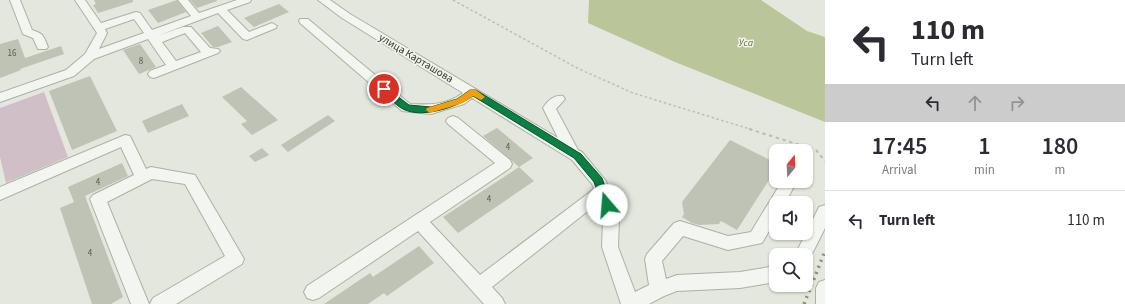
<!DOCTYPE html>
<html lang="en">
<head>
<meta charset="utf-8">
<style>
	:root { --surface:#fff; --page:#f7f7f7; --text:#2b2b33; --muted:#7c7c81; --line:#e1e1e2 }
	body { margin:0; font-family:"Source Sans 3",sans-serif; background:var(--page); color:var(--text); height:100vh; display:flex; flex-direction:column; font-size:15px; white-space:nowrap }
	* { box-sizing:border-box; margin:0 }
	p { font-size:13px; color:var(--muted) }
	.icon { flex:none; width:22px; height:22px; fill:none; stroke:currentColor; stroke-width:2; stroke-linecap:round; stroke-linejoin:round }
	.map { position:relative; flex:1; overflow:hidden }
	.details { display:flex; flex-direction:column; background:var(--surface); width:300px }
	.details>* { flex:none }
	.hud { background:#fff; color:var(--text); overflow:hidden }
	.needle { width:26px; rotate:18deg }
	.controls { position:absolute; left:769px; top:144px; display:grid; gap:8px }
	.controls a { display:grid; place-items:center; width:44px; height:44px; border-radius:8px; background:var(--surface); box-shadow:0 1px 3px #0004; font-size:20px }
	.pin { position:absolute; display:grid; place-items:center; width:34px; height:34px; color:#fff; margin:-17px; border:2px solid #fff; border-radius:50%; box-shadow:0 1px 4px #0007 }
	.me { position:absolute; width:44px; margin:-22px; rotate:342deg; stroke-linejoin:round; filter:drop-shadow(0 0 3px #0008) }
	.turn { display:flex; align-items:center; gap:14px; height:84px; padding:0 20px; font-size:18px }
	.turn .icon { width:52px; height:52px; stroke-width:2.5 }
	.turn b { display:block; font-size:28px; line-height:34px }
	.lanes { display:flex; align-items:center; height:38px; padding:0 20px; background:#0003; justify-content:center; gap:20px; direction:ltr }
	.lanes .off { opacity:.35 }
	.eta { display:flex; justify-content:space-evenly; align-items:center; height:68px; text-align:center }
	.eta b { font-size:24px; font-weight:600; line-height:28px }
	ul { padding:0; list-style:none }
	li { display:flex; align-items:center; gap:12px; height:60px; padding:0 20px; border-top:1px solid var(--line) }
	li div { flex:1 }
	li b { display:block; font-size:15px }
	li em { font-style:normal }
	main { display:flex; flex:1; min-height:0 }
	.map>svg:first-child { display:block }
	.green { fill:#d0bfc7 }
	.water { fill:#bac699 }
	.building { fill:#bec3b5 }
	.lines { fill:none; stroke-linecap:round; stroke-linejoin:round }
	.minor-casing { stroke:#abb1a3; stroke-width:2 }
	.path-far1 { stroke:#babeb4; stroke-width:1.5; stroke-dasharray:2.5 2.5; stroke-linecap:butt }
	.path { stroke:#babeb4; stroke-width:2; stroke-dasharray:3.5 3.5; stroke-linecap:butt }
	.minor { fill:#f3f5f0; fill-rule:evenodd }
	.rail { stroke:#869077; stroke-width:3.5; stroke-dasharray:2 4.5; stroke-linecap:butt }
	.route { fill:#0b8043; stroke:#07532c }
	.slow { fill:#f59e0b }
	.labels { text-anchor:middle; dominant-baseline:central; stroke-width:3; stroke-linejoin:round; paint-order:stroke }
	.number-label { font-size:9px; fill:#565e4a }
	.far-water-label { font-size:10px; font-style:italic; fill:#5c6f33; stroke:#f2f4ec }
	.street-label { font-size:11px; fill:#343d27; stroke:#f2f4ec }
</style>
</head>
<body>
<main>
<div class="map">
<svg width="825" height="304" viewBox="0 0 825 304">
	<rect width="100%" height="100%" fill="#e3e7dd"/>
	<path class="green" d="M44,92l24,65 -62,26 -6,-26v-49z"/>
	<path class="water" d="M589,0h172l46,31 18,6v85l-150,-60 -87,-39z"/>
	<path class="building" d="M94,0h39v2l-35,11 -5,-8 3,-1z
		M177,0l9,12 -28,11 -10,-13z
		M190,0h27v1l-20,7z
		M279,4l10,8 -35,15 -10,-9z
		M218,26l14,16 -14,5h-5l-12,-14z
		M18,39l7,19 36,-12 3,8 -44,15 1,1 -21,8v-34z
		M140,44l16,23 -17,7 -16,-24z
		M90,76l27,55 -45,19 -23,-59z
		M241,87l37,33 -26,15 -11,-11 6,-3 -25,-24z
		M182,104l7,12 -41,17 -6,-12z
		M328,115l7,6 -47,31 -7,-7z
		M497,128l36,30 -14,9 -36,-31z
		M730,140l46,23v6l-39,61 -16,-9 -2,3 -20,1 -7,-2 -10,-6 2,-3 -2,-12z
		M262,148l7,7 -14,7 -6,-6z
		M122,163l6,13 -43,20 38,101 -12,7h-19l-32,-96 14,-6 -6,-15z
		M519,167l15,14 -76,52 -15,-16z
		M419,246l15,17 -47,33 -3,-3 -16,11h-44l46,-31 3,4z"/>
	<g class="lines">
		<defs>
			<path id="minor" d="M10,0h10l12,30c12,4 11,5 16,17l-2,2h-8l-5,-11 -10,-4z
				M75,0h10l16,23 35,-11 4,1 12,17 39,-14 -13,-16h10l11,13 38,-13h14l-1,2 -23,8 22,22 23,-9 5,3 -1,2 -29,12 -4,-1 -25,-26 -61,23 26,-9h8l19,21 8,1 2,2 -2,2 -64,25 -4,-1 -2,-3 2,-3 16,-6 -18,-26 -54,20 -20,17 -74,26v-9l66,-23 19,-16 12,-21zM134,19l10,14 -45,16 8,-16 -2,-4zM185,33l16,19 -25,9 -14,-19z
				M318,0h12l20,14 208,124 -15,-30c4,-7 12,-14 20,-12l2,3 -9,10 22,41 4,2 24,29 13,38 -1,28 17,45 14,-7 -4,-26 2,-5 27,-31 6,-2 48,15 23,-4 31,-51h15l-12,22h-9v16l-14,24 -34,7 -45,-14 -21,25 4,18 11,-4 63,-3 36,-6v16l-36,6 -63,3 -13,5 -15,8h-28l-19,-57 1,-28 -5,-16 -106,84 10,11 3,6h-21l-66,-73 -99,67 -6,2 -6,-2 -3,-6 3,-6 188,-123 -47,-39 -2,-3 2,-3 5,-2 5,2 52,42 2,4 -2,4 -80,54 50,53 114,-86 -2,-5 -20,-24 -100,-62 -8,6 -33,10 -29,-3 -102,-88 -1,-2 1,-2h8l102,85c21,1 36,1 53,-11l-121,-75z
				M125,135l5,1 16,33 5,-2 44,8 49,84 -2,5 -66,40h-26l3,-6 72,-42 -40,-72 -33,-5 -45,23 42,102h-18l-41,-105 3,-4 41,-20 -13,-28 -121,53v-13z
				M825,205v23l-16,32 -3,1v-6h-11l24,-48z
				M825,280v24h-9v-16l3,-6z"/>
		</defs>
		<use href="#minor" class="minor-casing"/>
		<path class="path-far1" d="M453,0l126,69 54,24 120,37"/>
		<path class="path" d="M749,129l67,21 9,11"/>
		<use href="#minor" class="minor"/>
		<path class="rail" d="M804,304l21,-53"/>
	</g>
	<path class="route" d="M384,86l25,19 22,2 26,-8 13,-9h6l105,64 21,24 10,27 -2,3 -3,1 -4,-1 -9,-26 -20,-24 -101,-62c-16,11 -49,22 -68,14 -8,-3 -17,-14 -24,-19v-4z"/>
	<path class="slow" d="M470,90h6l9,7 -4,3 -8,-4 -10,7 -30,9 -3,1 -4,-3 1,-2 30,-9z"/>
	<g class="labels">
		<g class="number-label">
			<text x="12" y="53">16</text>
			<text x="141" y="61">8</text>
			<text x="508" y="147">4</text>
			<text x="98" y="182">4</text>
			<text x="489" y="199">4</text>
			<text x="90" y="253">4</text>
		</g>
		<g class="far-water-label">
			<text x="746" y="43">Уса</text>
		</g>
		<g class="street-label">
			<text transform="translate(416 58) rotate(31)">улица Карташова</text>
		</g>
	</g>
</svg>
<div class="controls">
<a><svg class="needle" viewBox="-14 -14 28 28"><path d="M0-13l5 13h-10z" fill="#e53935"/><path d="M0 13l5-13h-10z" fill="#7c7c81"/></svg></a>
<a><svg class="icon" aria-label="sound" viewBox="0 0 24 24"><path d="M4 9h4l5-4v14l-5-4H4zM17 9q2 3 0 6"/></svg></a>
<a><svg class="icon" aria-label="search" viewBox="0 0 24 24"><circle cx="10" cy="10" r="6"/><path d="M15 15l6 6"/></svg></a>
</div>
<div class="pin" style="left:384px;top:89px;background:#d93025"><svg class="icon" aria-label="arrive" viewBox="0 0 24 24"><path d="M6 21V4h12l-3 4 3 4H6"/></svg></div>
<svg class="me" style="left:607px;top:205px" viewBox="-20 -20 40 40"><circle r="19" fill="#fff"/><path d="M0-13L10 11 0 6-10 11z" fill="#0b8043"/></svg>
</div>
<section class="details">
<div class="hud">
<div class="turn"><svg class="icon" aria-label="left" viewBox="0 0 24 24"><path d="M17 20v-9H6M10 6l-5 5 5 5"/></svg><div><b>110 m</b>Turn left</div></div>
<div class="lanes"><svg class="icon" aria-label="left" viewBox="0 0 24 24"><path d="M17 20v-9H6M10 6l-5 5 5 5"/></svg><svg class="icon off" aria-label="ahead" viewBox="0 0 24 24"><path d="M12 20V5M6 11l6-6 6 6"/></svg><svg class="icon off" aria-label="right" viewBox="0 0 24 24"><path d="M7 20v-9h11M14 6l5 5-5 5"/></svg></div>
</div>
<div class="eta">
<div><b>17:45</b><p>Arrival</p></div>
<div><b>1</b><p>min</p></div>
<div><b>180</b><p>m</p></div>
</div>
<ul>
<li><svg class="icon" aria-label="left" viewBox="0 0 24 24"><path d="M17 20v-9H6M10 6l-5 5 5 5"/></svg><div><b>Turn left</b></div><em>110 m</em></li>
</ul>
</section>
</main>
</body>
</html>
